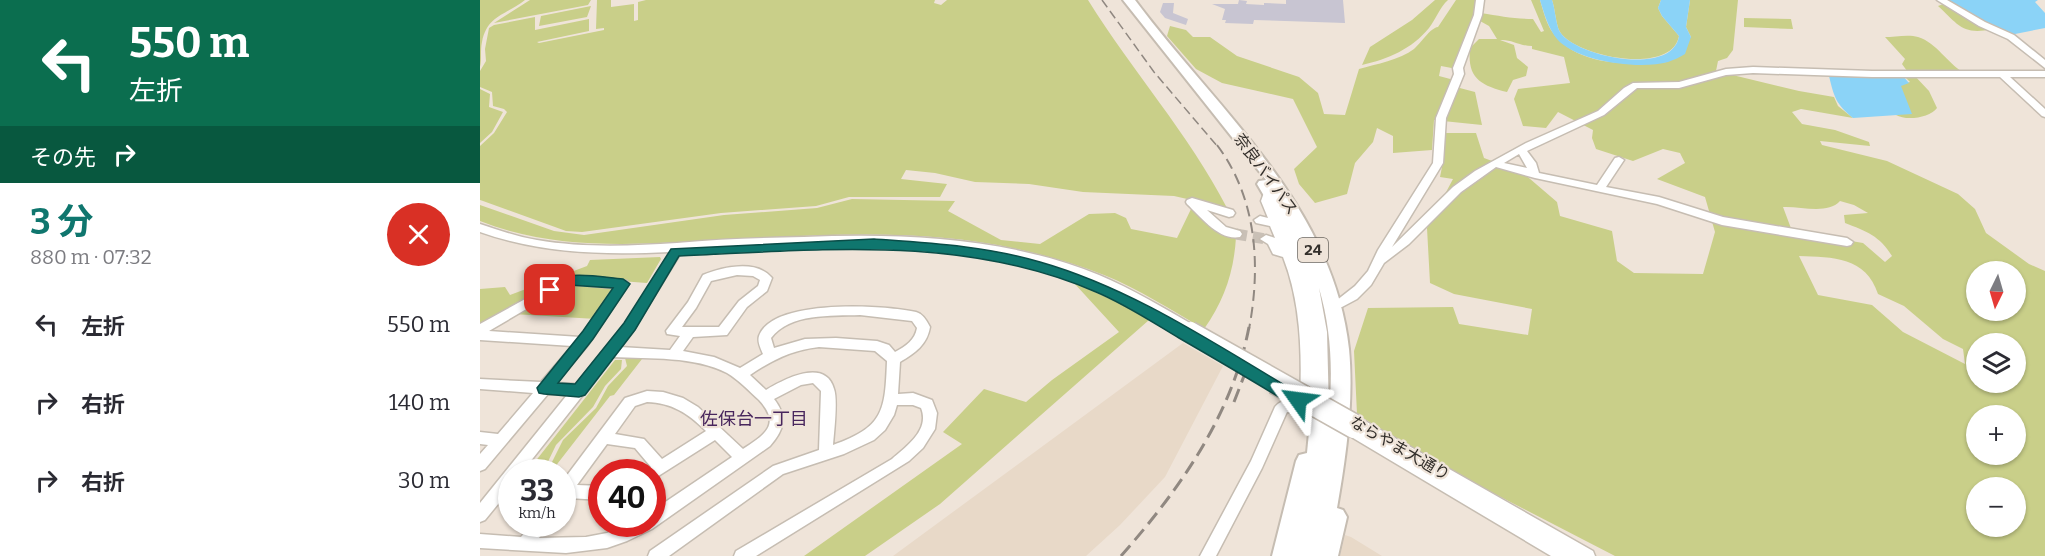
<!DOCTYPE html>
<html lang="ja">
<head>
<meta charset="utf-8">
<style>
	:root { --surface:#fff; --page:#f7f7f7; --text:#2b2b33; --muted:#7c7c81; --accent:#0f766e }
	body { margin:0; font-family:Bitter,"Noto Sans JP",serif; background:var(--page); color:var(--text); height:100vh; display:flex; flex-direction:column; font-size:22px; white-space:nowrap }
	* { box-sizing:border-box; margin:0 }
	p { font-size:20px; color:var(--muted) }
	.icon { flex:none; width:33px; height:33px; fill:none; stroke:currentColor; stroke-width:2; stroke-linecap:round; stroke-linejoin:round }
	.map { position:relative; flex:1; overflow:hidden }
	.side { display:flex; flex-direction:column; background:var(--surface); width:480px }
	.side>* { flex:none }
	.hud { background:#0b6e4f; color:#fff; overflow:hidden }
	.needle { width:39px; rotate:185deg }
	.controls { position:absolute; left:1486px; top:261px; display:grid; gap:12px }
	.controls a { display:grid; place-items:center; width:60px; height:60px; border-radius:50%; background:var(--surface); box-shadow:0 2px 4px #0004; font-size:30px }
	.speed { position:absolute; left:18px; top:459px; display:flex; gap:12px; font-size:30px; font-weight:700; text-align:center }
	.speed>* { display:grid; place-content:center; width:78px; height:78px; border-radius:50%; background:var(--surface); box-shadow:0 2px 4px #0004; line-height:1 }
	.speed small { font-size:15px; font-weight:400 }
	.speed .limit { border:9px solid #d22; background:#fff; color:#111 }
	.pin { position:absolute; display:grid; place-items:center; width:51px; height:51px; color:#fff; margin:-26px; border-radius:12px; box-shadow:0 3px 9px #0006 }
	.me { position:absolute; width:66px; margin:-33px; rotate:301deg; stroke-linejoin:round; filter:drop-shadow(0 0 4px #0008) }
	.turn { display:flex; align-items:center; gap:21px; height:126px; padding:0 30px; font-size:27px }
	.turn .icon { width:78px; height:78px; stroke-width:2.5 }
	.turn b { display:block; font-size:42px; line-height:51px }
	.then { display:flex; align-items:center; height:57px; padding:0 30px; background:#0003; gap:12px; font-size:22px }
	.round { display:grid; place-items:center; flex:none; width:63px; height:63px; border-radius:32px; background:var(--page) }
	.headline { display:flex; align-items:center; justify-content:space-between; height:102px; padding:0 30px }
	h1 { font-size:36px; font-weight:700; line-height:45px; color:var(--accent) }
	ul { padding:0; list-style:none }
	li { display:flex; align-items:center; gap:18px; height:78px; padding:0 30px }
	li div { flex:1 }
	li b { display:block; font-size:22px }
	li em { font-style:normal }
	main { display:flex; flex:1; min-height:0 }
	.map>svg:first-child { display:block }
	.built { fill:#e8d9c8 }
	.green { fill:#c9cf89; fill-rule:evenodd }
	.water { fill:#8bd3f7 }
	.building { fill:#c8c5d2 }
	.lines { fill:none; stroke-linecap:round; stroke-linejoin:round }
	.minor-tunnel { stroke:#c9c0b6; stroke-width:11; stroke-dasharray:11 6; stroke-linecap:butt }
	.minor-casing { stroke:#c6bdb2; stroke-width:3 }
	.highway-casing { stroke:#c6bdb2; stroke-width:4 }
	.minor { fill:#fff; fill-rule:evenodd }
	.highway { fill:#fff; fill-rule:evenodd }
	.rail-far2 { stroke:#908881; stroke-width:1.5; stroke-dasharray:9 4.5; stroke-linecap:butt }
	.rail-far1 { stroke:#908881; stroke-width:2; stroke-dasharray:11 6; stroke-linecap:butt }
	.rail { stroke:#908881; stroke-width:3; stroke-dasharray:14 7; stroke-linecap:butt }
	.minor-bridge-casing { stroke:#c6bdb2; stroke-width:17; stroke-linecap:butt }
	.minor-bridge { stroke:#fff; stroke-width:14 }
	.route { fill:#0f766e; stroke:#0a4d48; stroke-width:1.5 }
	.labels { text-anchor:middle; dominant-baseline:central; stroke-width:4.5; stroke-linejoin:round; paint-order:stroke }
	.shield { fill:#efe4d9; stroke:#6b655f; stroke-width:1.5 }
	.shield-label { font-size:15px; font-weight:bold; fill:#332f2b }
	.street-label { font-size:16px; fill:#332f2b; stroke:#efe4d9 }
	.neighbourhood-label { font-size:18px; fill:#48265d; stroke:#efe4d9 }
</style>
</head>
<body>
<main>
<section class="side">
<div class="hud">
<div class="turn"><svg class="icon" aria-label="left" viewBox="0 0 24 24"><path d="M17 20v-9H6M10 6l-5 5 5 5"/></svg><div><b>550 m</b>左折</div></div>
<div class="then">その先<svg class="icon" aria-label="right" viewBox="0 0 24 24"><path d="M7 20v-9h11M14 6l5 5-5 5"/></svg></div>
</div>
<div class="headline"><div><h1>3 分</h1><p>880 m · 07:32</p></div><a class="round" style="background:#d93025;color:#fff"><svg class="icon" aria-label="close" viewBox="0 0 24 24"><path d="M6 6l12 12M18 6L6 18"/></svg></a></div>
<ul>
<li><svg class="icon" aria-label="left" viewBox="0 0 24 24"><path d="M17 20v-9H6M10 6l-5 5 5 5"/></svg><div><b>左折</b></div><em>550 m</em></li>
<li><svg class="icon" aria-label="right" viewBox="0 0 24 24"><path d="M7 20v-9h11M14 6l5 5-5 5"/></svg><div><b>右折</b></div><em>140 m</em></li>
<li><svg class="icon" aria-label="right" viewBox="0 0 24 24"><path d="M7 20v-9h11M14 6l5 5-5 5"/></svg><div><b>右折</b></div><em>30 m</em></li>
</ul>
</section>
<div class="map">
<svg width="1565" height="556" viewBox="0 0 1565 556">
	<rect width="100%" height="100%" fill="#efe4d9"/>
	<path class="built" d="M703,343l40,23 -58,111 -45,48 -34,31h-193z
		M865,535l6,2 31,19h-42z"/>
	<path class="green" d="M0,0h45c-19,15 -38,15 -43,42 -2,9 0,17 -2,25z
		M50,0h61l-3,5 -94,18z
		M117,0h14v7l23,-3v17l4,-1v-18l8,-2h289l-1,3 7,2 6,-5h141c44,71 101,134 139,208l-53,-12 -91,-4 -54,-8 -54,-2 -40,-9 -29,-3 -5,9 46,5 -7,13h-91l-33,9 -95,7 -139,19 -16,-1 -83,-30 -3,-1v-54l14,-13 13,-21 -3,-3 -11,-3 -1,-14 -12,-5v-16l6,-10 -1,-12 4,-21 5,-3 41,-8v13l54,-11v12l-52,11 2,1 65,-13v-2l-8,1z
		M955,0h13c-8,7 -12,19 -19,28 -17,21 -41,31 -67,37l8,-18 42,-27z
		M976,0h22v5l-21,64 -16,-3 -2,10 15,4 -15,40h-5l-2,30 -39,3v-17l-16,-8 -4,14 -18,21 -8,31 -32,9 -16,-19 -5,-15 23,-22 -24,-48 -71,-16 -26,-14 -29,-33 3,-10 16,4 7,7h17l27,19 62,21 19,16 6,21 21,1 14,-46c17,-5 41,-9 55,-20 7,-6 16,-21 24,-22z
		M1051,0h9c3,10 6,22 11,30 24,37 78,35 116,32l24,-25 -5,-10 4,-27h48l-5,50 -6,8 -9,3 -2,10 83,20 35,6 4,9 15,12 -52,-9 -9,3 10,12 33,6 34,12 1,4 -50,-5 2,4 65,16 71,33 17,15 11,24 43,31 16,7v285h-430l-188,-97 -70,-45 -3,-63 14,-43 85,-1 6,17 69,11 4,-26 -78,-15 -24,-11 -3,-55 26,-49 -13,-2 5,-25v-19h31l8,25 38,14 35,30 3,14 52,15 5,30 17,12 69,1 12,-42 -10,-35 -48,-18 28,-16 -5,-10 -17,-4 -30,12 -37,-12 -4,-11 1,-8 -35,-18 -12,16 -23,-2 -9,-27 4,-10 52,-6 -6,-26 -32,-8v-3c-12,0 -21,-7 -32,-6l14,5 3,13 11,9 -2,9 -13,4 -6,12c-27,-7 -40,-14 -37,-44l9,-9h18l-8,-13 -9,-5 1,-8c19,3 33,6 52,6l8,13 3,-1zM1360,201l14,4 14,8 -24,2 1,8c21,8 35,13 47,33l-7,6 -22,-19 -71,-12 -9,-24c18,-1 44,8 57,-6zM1319,256c34,1 67,1 79,38l26,12 39,33 20,10 2,15 -62,-32 -31,-27 -54,-10zM1497,272h39v38h-39zM1497,344h39v38h-39zM1497,416h39v38h-39zM1497,488h39v38h-39z
		M1072,0h109l-3,8 4,8 17,20c-7,40 -103,21 -119,-4 -4,-6 -5,-24 -8,-32z
		M1466,3l46,26c-30,7 -35,-6 -54,-23z
		M111,6l-4,11 -48,9 2,-10z
		M1264,18l47,1 2,10 -49,-2z
		M1405,37c9,0 24,-3 33,0 19,6 29,26 45,35l-56,-1 -5,-7 3,-5z
		M1433,74l16,17 8,17c-7,10 -31,13 -41,7l3,-30 11,-3 -4,-4z
		M976,87l19,5 7,33 -39,-4z
		M0,89l10,5 -1,13 14,5 -11,20 -12,11z
		M372,199l103,2 -7,10 53,29 39,4 49,-30 26,-1 11,5 5,11 46,9 15,-31 29,26 15,4c-2,35 -12,64 -32,92 -33,-19 -65,-40 -100,-54 -133,-51 -244,-42 -382,-35 -82,4 -164,12 -242,-19v-16l74,26 30,4 140,-20 93,-7z
		M180,257l1,2 -14,24 -80,-6 -87,50v-38l25,-2 5,8 77,-29 3,-6z
		M90,283l44,3 2,3 -20,30 -83,-5z
		M594,283l41,18 34,19 -209,184 -75,52h-61l158,-112 -19,-12 41,-43 42,13 26,-22 67,-48z
		M145,358l17,1 -28,36 -4,1 -59,76h-4l16,-32 33,-32 12,-22 19,-20z
		M135,360h7l-1,9 -16,17 -12,21 -37,38 -13,27h-16z"/>
	<path class="water" d="M1060,0h12c3,8 4,26 8,32 16,25 113,45 119,4l-17,-20 -4,-8 3,-8h29l-4,27 5,10 -6,17c-5,3 -11,6 -17,8 -28,8 -91,0 -111,-23 -9,-11 -13,-26 -17,-39z
		M1463,0h95l-3,2 10,11v15l-35,7z
		M1356,74l66,1 7,8 -8,3 11,28 -59,4c-17,-14 -19,-21 -24,-42z"/>
	<path class="building" d="M759,0l8,1 -1,3 18,1v-2l22,1v-4h57l2,23 -91,-3 -1,4 -28,-1 1,-3h-4l3,-11 -13,-5h26z
		M683,3h11l-1,10 15,6 -2,6 -21,-7 -5,-6z"/>
	<g class="lines">
		<path class="minor-tunnel" d="M756,234l30,5"/>
		<defs>
			<path id="minor" d="M996,0h8l-2,15 -19,53 1,6 -18,44 -3,45 -51,84 61,-60 22,-16 51,-28 72,-32 26,-23 9,-5 46,-1 47,-13 27,-2 119,4h173v6h-35l35,32v8l-3,-1 -42,-39h-128l-119,-4 -27,2 -47,13h-42l-33,27 -77,36 9,12 3,10 58,12 18,-27 4,-1 5,3 -18,27 53,10 64,20 124,21 6,4 -2,3 -4,1 -125,-21 -65,-21 -122,-26 -39,-11 -35,25 -52,52 -25,19 -13,22 -14,14 -15,8h-8l-2,-3 23,-18 13,-15 10,-21 55,-87 3,-45 18,-44 -1,-6 21,-53zM1039,154l8,14 -23,-5z
				M1457,0h10l38,22 29,13 31,25v8l-37,-29 -29,-13z
				M789,189l5,3 -3,9c6,9 6,17 10,26 6,14 14,28 18,43 15,44 16,90 15,135 -6,11 -17,9 -27,7l-1,2 -24,54 -46,88h-16l51,-95 24,-54c8,-10 15,-3 25,-5 2,-49 1,-99 -17,-145l-10,-3 -5,-10 -8,-5 6,-4 9,3 -5,-12 -14,-3 -2,-3 6,-4 8,2 -7,-17 4,-11z
				M712,198l41,12 2,3 -2,3 -4,1 -22,-7 19,17 14,4 2,3 -2,3c-21,4 -39,-20 -53,-33l-1,-2 1,-2z
				M0,224c19,6 37,13 57,16 46,8 94,6 140,3 42,-4 85,-5 127,-6 99,-4 202,0 295,38 33,14 65,33 96,51l2,3 -2,3h-8c-37,-21 -74,-43 -114,-57 -126,-43 -260,-32 -391,-24l-48,78 -14,18 50,3 10,-14 -13,-2 -1,-3 22,-29 15,-27c19,-8 54,-16 69,3l-5,13 -20,16 -20,28 -34,2 -10,14 31,6 26,11 23,-14c-2,-5 -6,-12 -4,-18 13,-38 126,-31 157,-24 7,2 11,9 14,15 -3,18 -15,26 -30,35l-2,32 15,-1 19,7 5,13 -2,16 -12,19 -14,13 -153,95h-22l2,-5 156,-92c15,-13 38,-29 29,-51l-8,-3h-16l-3,10 -9,15 -11,10 -30,14 -61,20 -114,82h-21l2,-5 123,-85 46,-16 2,-59 -8,-8 -12,2 -27,14c14,18 10,31 -4,47l-118,83 -25,12 -20,7 -41,5 -86,-5v-14l41,3 11,-13h16l-9,14 47,-1 21,-4 25,-9h20v-13l80,-54 -17,-17 -63,40v-8h-7l6,-5 -16,-19 -28,-4 -30,41 25,1v14l-34,-2 -6,2v-18l63,-84 22,-7 16,1 20,6 15,9 45,42c21,-14 39,-24 16,-49 -10,-9 -20,-20 -32,-27 -32,-17 -78,-14 -114,-16l-91,115h-10v15l-27,33 -5,2v-19l87,-108 -19,-1 -63,75 -5,2v-17l8,-9 -8,-1v-12l18,2 35,-41 -53,-4v-10l61,3 31,-36 -92,-6v-16l87,-48 60,5 2,3 -2,3 -39,58 -32,38 20,1 50,-61 44,-71c-66,3 -128,2 -190,-20zM257,275l16,1 7,4 -2,6 -19,15 -20,26h-37l14,-19 15,-27zM89,284l45,4 -34,49 -91,-6zM380,315l52,6 5,7c-2,12 -11,18 -22,24l-6,-7 -12,-4 -41,-3 -31,1 -31,9 -3,-10c19,-25 60,-22 89,-23zM339,347l56,4 12,10c-2,50 -3,66 -54,84 1,-13 5,-45 1,-56 -9,-32 -51,-9 -68,1l-16,-15c22,-15 42,-25 69,-28zM167,402c25,1 41,11 59,29l-44,28 -18,-20 -29,-5 20,-28z
				M878,417l235,134 2,5h-44l-203,-121 -2,-4 2,-4 4,-2 -1,-2 2,-4z"/>
			<path id="highway" d="M643,0h12c81,109 198,204 214,349 5,52 -3,108 -12,159l6,2 4,7 -9,39h-66l24,-95 3,-6 8,-2c11,-101 4,-181 -50,-269l2,-3 7,-1zM839,288c12,41 14,81 10,123l-2,-79z"/>
		</defs>
		<use href="#minor" class="minor-casing"/>
		<use href="#highway" class="highway-casing"/>
		<use href="#minor" class="minor"/>
		<use href="#highway" class="highway"/>
		<path class="rail-far2" d="M622,0l52,72 64,75"/>
		<path class="rail-far1" d="M737,145c40,53 44,121 32,184"/>
		<path class="rail" d="M754,402l15,-39
			M641,556c58,-66 111,-140 128,-229"/>
		<defs>
			<path id="minor-bridge" d="M711,329l167,94
				M793,386l80,45"/>
		</defs>
		<use href="#minor-bridge" class="minor-bridge-casing"/>
		<use href="#minor-bridge" class="minor-bridge"/>
	</g>
	<path class="route" d="M394,239c56,4 112,7 166,23 95,27 179,85 263,134l3,4 -3,5 -5,1 -6,-1c-37,-23 -75,-45 -113,-67 -27,-16 -54,-34 -83,-46 -134,-58 -276,-42 -417,-36l-44,74 -50,65 -6,2 -35,-3 -5,-1 -2,-5 46,-57 30,-43 -44,-3 -15,9h-9l-2,-4c16,-23 55,-13 80,-11l7,5 -37,55 -35,44 17,1 49,-61 47,-74z"/>
	<g class="labels">
		<rect class="shield" x="818" y="238" width="30" height="24" rx="4.5"/>
		<g class="shield-label">
			<text x="833" y="250">24</text>
		</g>
		<g class="street-label">
			<text transform="translate(786 174) rotate(54)">奈良バイパス</text>
			<text transform="translate(920 448) rotate(30)">ならやま大通り</text>
		</g>
		<g class="neighbourhood-label">
			<text x="274" y="419">佐保台一丁目</text>
		</g>
	</g>
</svg>
<div class="controls">
<a><svg class="needle" viewBox="-14 -14 28 28"><path d="M0-13l5 13h-10z" fill="#e53935"/><path d="M0 13l5-13h-10z" fill="#7c7c81"/></svg></a>
<a><svg class="icon" aria-label="layers" viewBox="0 0 24 24"><path d="M12 4l9 5-9 5-9-5zM3 14l9 5 9-5"/></svg></a>
<a>+</a>
<a>−</a>
</div>
<div class="speed"><div>33<small>km/h</small></div><div class="limit">40</div></div>
<div class="pin" style="left:70px;top:290px;background:#d93025"><svg class="icon" aria-label="arrive" viewBox="0 0 24 24"><path d="M6 21V4h12l-3 4 3 4H6"/></svg></div>
<svg class="me" style="left:818px;top:400px" viewBox="-20 -20 40 40"><path d="M0-17L14 15 0 8-14 15z" fill="#0f766e" stroke="#fff" stroke-width="4"/></svg>
</div>
</main>
</body>
</html>
